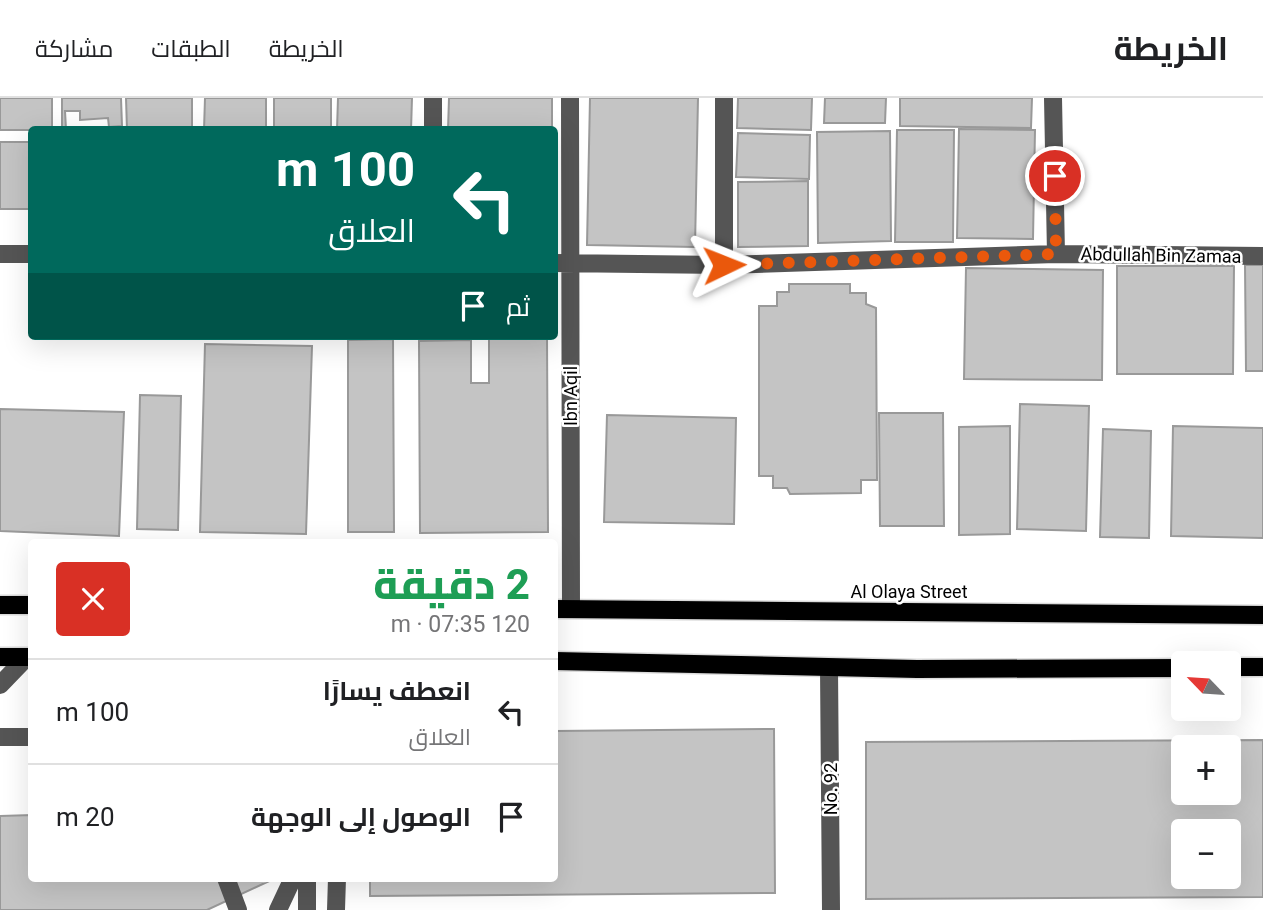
<!DOCTYPE html>
<html lang="ar">
<head>
<meta charset="utf-8">
<style>
	:root { --surface:#fff; --page:#f2f2f2; --text:#202124; --muted:#757577; --line:#e0e0e0 }
	body { margin:0; font-family:Roboto,Cairo,sans-serif; background:var(--page); color:var(--text); direction:rtl; height:100vh; display:flex; flex-direction:column; font-size:26px; white-space:nowrap }
	* { box-sizing:border-box; margin:0 }
	p { font-size:23px; color:var(--muted) }
	.icon { flex:none; width:38px; height:38px; fill:none; stroke:currentColor; stroke-width:2; stroke-linecap:round; stroke-linejoin:round }
	.map { position:relative; flex:1; overflow:hidden; direction:ltr }
	.side { position:absolute; left:28px; top:441px; width:530px; height:343px; display:flex; flex-direction:column; background:var(--surface); border-radius:7px; box-shadow:0 7px 28px #0002; direction:rtl }
	.side>* { flex:none }
	.top-card { position:absolute; left:28px; top:28px; width:530px; height:214px; border-radius:7px; box-shadow:0 7px 28px #0002; direction:rtl; background:#00695c; color:#fff; overflow:hidden }
	.needle { width:46px; rotate:295deg }
	.fabs { position:absolute; left:1171px; top:553px; display:grid; gap:14px }
	.fabs a { display:grid; place-items:center; width:70px; height:70px; border-radius:7px; background:var(--surface); box-shadow:0 7px 28px #0002; font-size:35px }
	.pin { position:absolute; display:grid; place-items:center; width:60px; height:60px; color:#fff; margin:-30px; border:4px solid #fff; border-radius:50%; box-shadow:0 2px 7px #0007 }
	.me { position:absolute; width:77px; margin:-38px; rotate:88deg; stroke-linejoin:round; filter:drop-shadow(0 0 5px #0008) }
	.turn { display:flex; align-items:center; gap:24px; height:147px; padding:0 28px; font-size:32px }
	.turn .icon { width:91px; height:91px; stroke-width:2.5 }
	.turn b { display:block; font-size:49px; line-height:60px }
	.then { display:flex; align-items:center; height:66px; padding:0 28px; background:#0003; gap:14px; font-size:26px }
	.round { display:grid; place-items:center; flex:none; width:74px; height:74px; border-radius:7px; background:var(--page) }
	.headline { display:flex; align-items:center; justify-content:space-between; height:119px; padding:0 28px }
	h1 { font-size:42px; font-weight:800; line-height:52px; color:#1e9e55 }
	ul { padding:0; list-style:none }
	li { display:flex; align-items:center; gap:21px; height:105px; padding:0 28px; border-top:2px solid var(--line) }
	li div { flex:1 }
	li b { display:block; font-size:26px }
	li em { font-style:normal }
	header { display:flex; align-items:center; gap:42px; box-sizing:border-box; height:98px; padding:0 35px; background:var(--surface); border-bottom:2px solid var(--line) }
	header strong { font-size:33px }
	nav { display:flex; gap:38px; margin-inline-start:auto; font-size:24px }
	.map>svg:first-child { display:block }
	.building { fill:#c4c4c4; stroke:#999; stroke-width:2; fill-rule:evenodd }
	.lines { fill:none; stroke-linecap:round; stroke-linejoin:round }
	.major-casing { stroke:#dbdbdb; stroke-width:21 }
	.minor { stroke:#555; stroke-width:18 }
	.major { stroke:#000; stroke-width:18 }
	.route { stroke:#ea580c; stroke-width:12; stroke-dasharray:0 21.6 }
	.labels { text-anchor:middle; dominant-baseline:central; stroke-width:5; stroke-linejoin:round; paint-order:stroke }
	.street-label { font-size:18px; fill:#000; stroke:#fff }
</style>
</head>
<body>
<header>
<strong>الخريطة</strong>
<nav><a>الخريطة</a><a>الطبقات</a><a>مشاركة</a></nav>
</header>
<div class="map">
<svg width="1263" height="812" viewBox="0 0 1263 812">
	<rect width="100%" height="100%" fill="#fff"/>
	<path class="building" d="M0,0h52v32h-52z
		M62,0h59l1,28 -13,1 -1,-9 -28,2v-9h-15l1,18h-4z
		M126,0h66v32h-65z
		M205,0h61v32h-62z
		M274,0h57v29l-57,1z
		M338,0h74l-1,32h-74z
		M449,0h103v32h-104z
		M590,0h108l-3,149 -108,-2z
		M738,0h74l-1,32 -74,-2z
		M825,0h61l-1,25h-61z
		M900,0h132l-1,30 -131,-2z
		M959,31l76,1 -2,109 -76,-1z
		M897,32h57l-1,112h-58z
		M890,33l1,110 -73,2 -1,-111z
		M738,35l72,2 -1,44 -73,-2z
		M0,44h32v67h-32z
		M808,83v65l-70,1v-65z
		M1245,167h18v106h-17z
		M1117,168h117l-1,108h-116z
		M966,170l137,2 -1,110 -138,-1z
		M789,186h61v9h16v11l10,4 1,172h-16v13l-71,1 -3,-6h-14v-12h-14v-170h18v-14h12z
		M547,239l1,195 -128,1 -1,-192 52,-1v43h18v-45z
		M393,241l1,193h-46v-192z
		M205,246l107,2 -6,188 -106,-2z
		M140,297l41,1 -3,134 -41,-1z
		M1020,306l69,2 -3,125 -69,-2z
		M0,311l124,3 -5,124 -119,-5z
		M879,315h64l1,113h-64z
		M607,317l129,3 -2,106 -130,-2z
		M1010,328v108l-51,1v-108z
		M1173,328l90,2v110l-92,-2z
		M1103,331l48,2 -2,107 -49,-1z
		M774,631l1,164 -405,3v-18h185v-147z
		M1263,642v157l-397,2v-157zM1183,649h45v46h-45zM1183,733h45v46h-45z
		M32,717v63h224l11,4 -60,28h-207v-94z"/>
	<g class="lines">
		<defs>
			<path id="major" d="M0,507h32
				M555,511l708,6
				M0,559h32
				M555,563l362,8 266,-1
				M1228,569h35"/>
		</defs>
		<use href="#major" class="major-casing"/>
		<path class="minor" d="M570,0l1,511
			M1053,0l3,156
			M433,32v-32
			M0,156h32
			M555,165l169,2 332,-11 207,2
			M724,167v-167
			M829,570l2,242
			M0,587l27,-28
			M0,639h32
			M226,780l12,32
			M278,812l15,-32
			M307,812v-32
			M336,812l1,-32"/>
		<use href="#major" class="major"/>
	</g>
	<g class="lines">
		<path class="route" d="M724,167l332,-11 -1,-78"/>
	</g>
	<g class="labels">
		<g class="street-label">
			<text transform="translate(1161 157) rotate(1)">Abdullah Bin Zamaa</text>
			<text transform="translate(570 298) rotate(-90)">Ibn Aqil</text>
			<text x="909" y="493">Al Olaya Street</text>
			<text transform="translate(830 691) rotate(-90)">No. 92</text>
		</g>
	</g>
</svg>
<div class="fabs">
<a><svg class="needle" viewBox="-14 -14 28 28"><path d="M0-13l5 13h-10z" fill="#e53935"/><path d="M0 13l5-13h-10z" fill="#757577"/></svg></a>
<a>+</a>
<a>−</a>
</div>
<div class="pin" style="left:1055px;top:78px;background:#d93025"><svg class="icon" aria-label="arrive" viewBox="0 0 24 24"><path d="M6 21V4h12l-3 4 3 4H6"/></svg></div>
<svg class="me" style="left:724px;top:167px" viewBox="-20 -20 40 40"><path d="M0-17L14 15 0 8-14 15z" fill="#ea580c" stroke="#fff" stroke-width="4"/></svg>
<div class="top-card">
<div class="turn"><svg class="icon" aria-label="left" viewBox="0 0 24 24"><path d="M17 20v-9H6M10 6l-5 5 5 5"/></svg><div><b>100 m</b>العلاق</div></div>
<div class="then">ثم<svg class="icon" aria-label="arrive" viewBox="0 0 24 24"><path d="M6 21V4h12l-3 4 3 4H6"/></svg></div>
</div>
<section class="side">
<div class="headline"><div><h1>2 دقيقة</h1><p>120 m · 07:35</p></div><a class="round" style="background:#d93025;color:#fff"><svg class="icon" aria-label="close" viewBox="0 0 24 24"><path d="M6 6l12 12M18 6L6 18"/></svg></a></div>
<ul>
<li><svg class="icon" aria-label="left" viewBox="0 0 24 24"><path d="M17 20v-9H6M10 6l-5 5 5 5"/></svg><div><b>انعطف يسارًا</b><p>العلاق</p></div><em>100 m</em></li>
<li><svg class="icon" aria-label="arrive" viewBox="0 0 24 24"><path d="M6 21V4h12l-3 4 3 4H6"/></svg><div><b>الوصول إلى الوجهة</b></div><em>20 m</em></li>
</ul>
</section>
</div>
</body>
</html>
